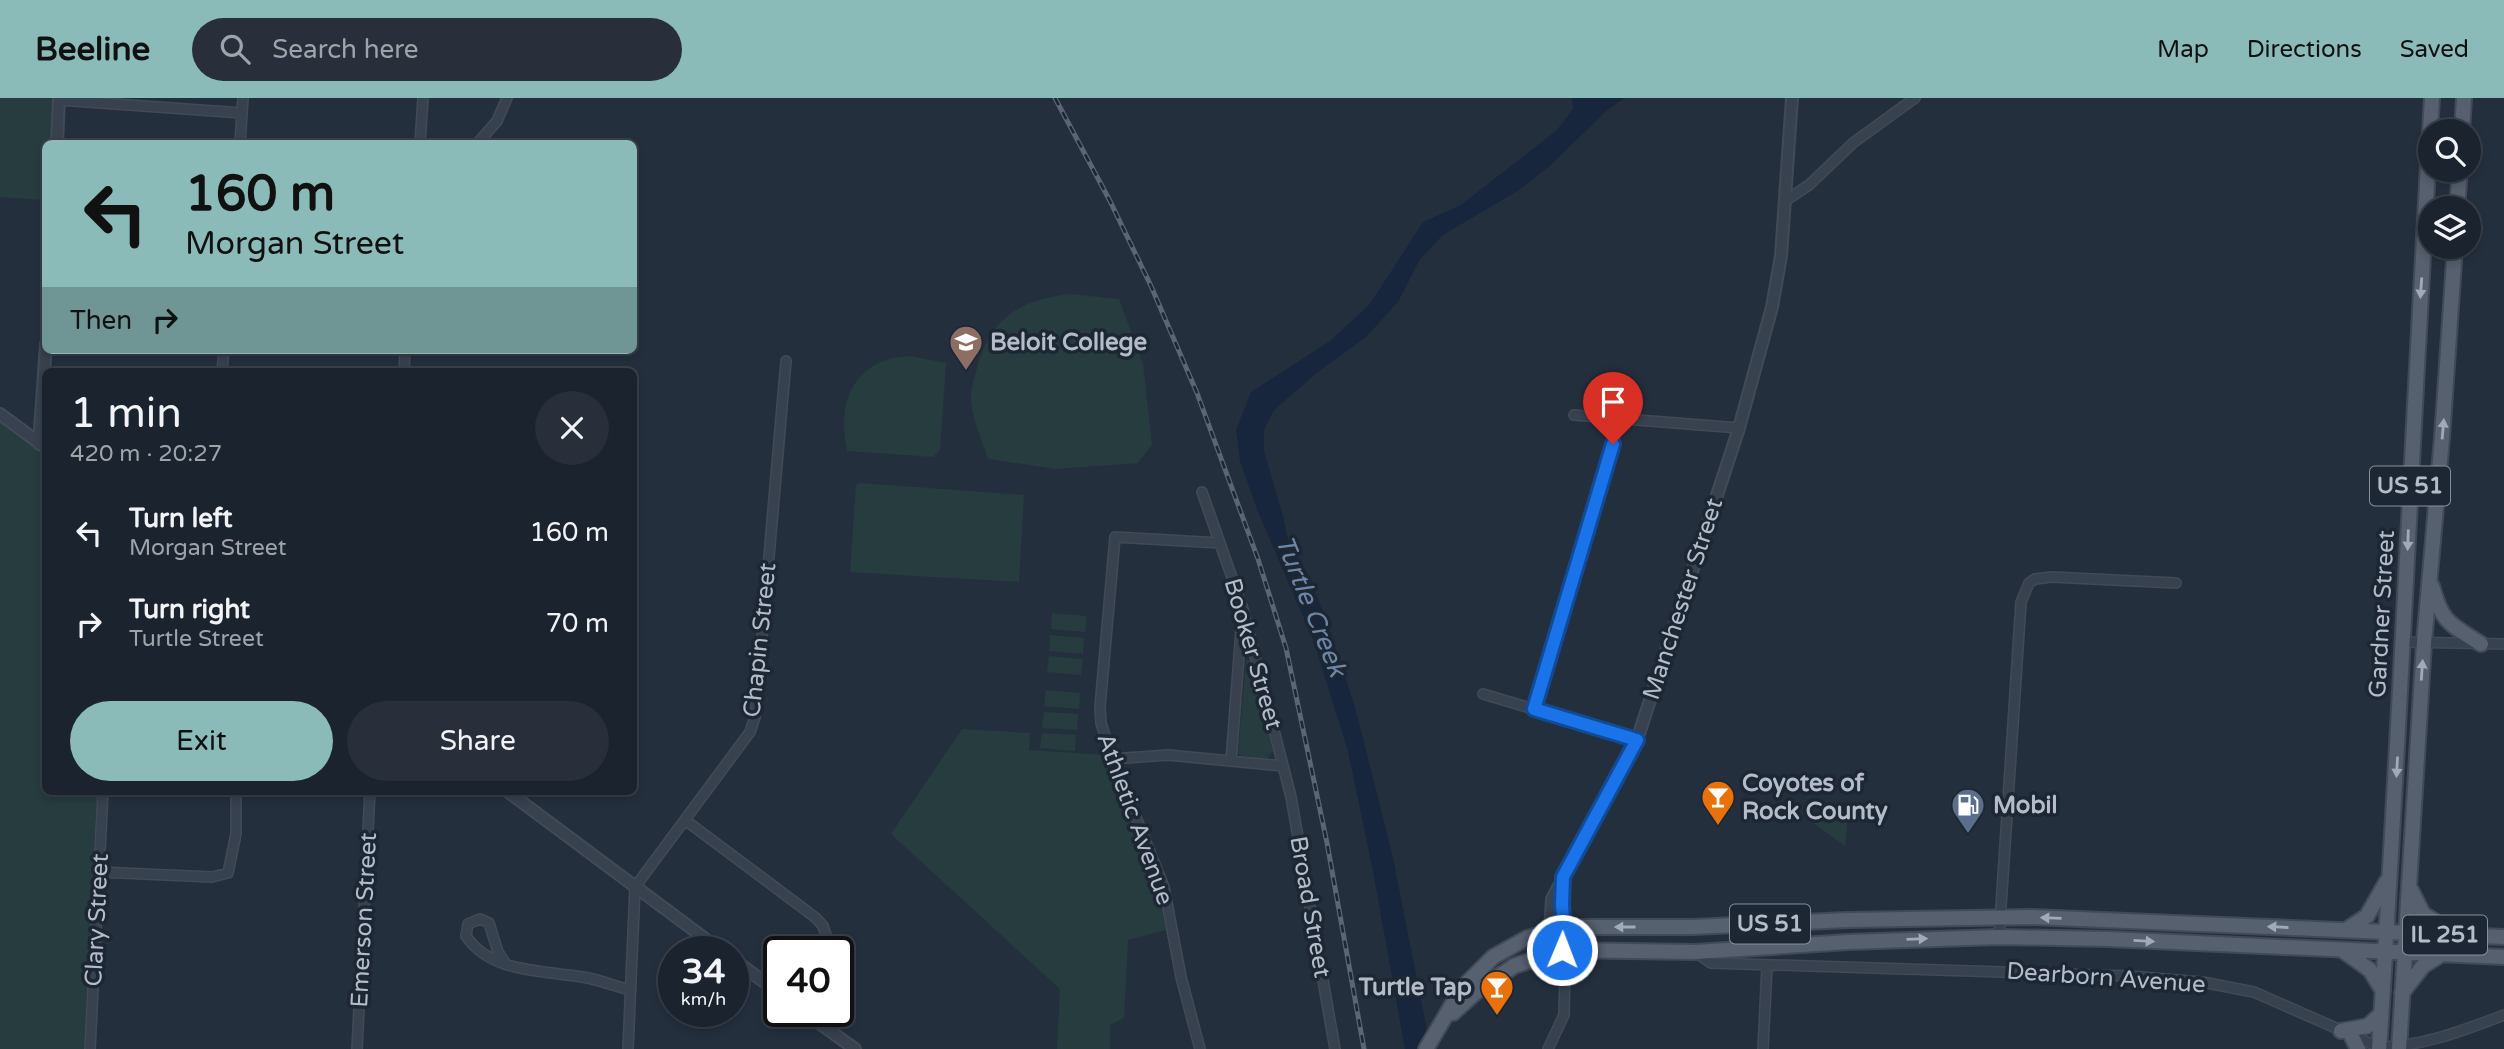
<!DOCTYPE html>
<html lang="en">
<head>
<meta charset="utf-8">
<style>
	:root { --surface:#1b232e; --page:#282f3a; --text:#f1f3f6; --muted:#a0a4aa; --line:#39404a; --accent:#8bbbb9 }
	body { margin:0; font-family:"Varela Round",sans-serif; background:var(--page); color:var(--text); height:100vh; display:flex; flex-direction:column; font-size:26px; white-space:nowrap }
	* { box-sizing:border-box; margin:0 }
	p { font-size:23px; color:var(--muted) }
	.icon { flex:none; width:38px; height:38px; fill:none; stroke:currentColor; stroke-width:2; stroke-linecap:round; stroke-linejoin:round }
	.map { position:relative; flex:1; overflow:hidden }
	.panel { position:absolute; left:42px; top:270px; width:595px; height:427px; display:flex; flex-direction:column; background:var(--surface); border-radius:10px; box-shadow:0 4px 10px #0003,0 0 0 2px var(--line) }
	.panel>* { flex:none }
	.banner { position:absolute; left:42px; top:42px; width:595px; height:214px; border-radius:10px; box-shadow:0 4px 10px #0003,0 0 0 2px var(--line); background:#8bbbb9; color:#111; overflow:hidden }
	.fabs { position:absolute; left:2418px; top:21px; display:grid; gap:14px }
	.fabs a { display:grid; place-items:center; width:63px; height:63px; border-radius:50%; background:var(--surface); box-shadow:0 4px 10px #0003,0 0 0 2px var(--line); font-size:35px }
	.speed { position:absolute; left:658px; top:838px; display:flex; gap:14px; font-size:35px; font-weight:700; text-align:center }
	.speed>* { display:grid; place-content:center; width:91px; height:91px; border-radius:50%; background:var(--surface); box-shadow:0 4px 10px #0003,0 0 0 2px var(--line); line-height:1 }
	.speed small { font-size:18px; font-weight:400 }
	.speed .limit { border:4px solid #111; border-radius:10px; background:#fff; color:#111 }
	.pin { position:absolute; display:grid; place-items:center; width:60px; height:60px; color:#fff; margin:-72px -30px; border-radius:50% 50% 50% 0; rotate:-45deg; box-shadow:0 0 7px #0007 }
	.pin .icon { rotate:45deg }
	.me { position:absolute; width:77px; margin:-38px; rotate:1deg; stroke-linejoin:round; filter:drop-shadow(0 0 5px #0008) }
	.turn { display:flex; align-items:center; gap:24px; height:147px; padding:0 28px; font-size:32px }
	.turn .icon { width:91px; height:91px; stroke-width:2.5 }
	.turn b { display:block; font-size:49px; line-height:60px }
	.then { display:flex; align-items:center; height:66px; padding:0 28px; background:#0003; gap:14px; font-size:26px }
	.round { display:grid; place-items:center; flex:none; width:74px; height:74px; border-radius:37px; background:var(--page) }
	.headline { display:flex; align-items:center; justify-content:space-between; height:119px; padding:0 28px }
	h1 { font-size:42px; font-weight:600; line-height:52px }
	.primary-button { display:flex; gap:14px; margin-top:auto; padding:14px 28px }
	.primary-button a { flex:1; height:80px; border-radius:42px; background:var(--accent); color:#111; font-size:28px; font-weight:600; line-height:80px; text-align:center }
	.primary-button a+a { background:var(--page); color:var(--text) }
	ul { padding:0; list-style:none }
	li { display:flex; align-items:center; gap:21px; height:91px; padding:0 28px }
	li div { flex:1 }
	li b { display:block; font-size:26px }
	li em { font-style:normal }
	header { display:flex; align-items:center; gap:42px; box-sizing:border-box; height:98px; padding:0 35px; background:var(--accent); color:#111 }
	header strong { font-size:33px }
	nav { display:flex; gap:38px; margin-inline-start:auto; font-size:24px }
	.search { width:490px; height:63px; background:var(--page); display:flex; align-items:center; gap:18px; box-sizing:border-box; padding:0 24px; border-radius:38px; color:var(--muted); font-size:26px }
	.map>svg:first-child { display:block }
	.green { fill:#263c3f }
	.water { fill:#17263c }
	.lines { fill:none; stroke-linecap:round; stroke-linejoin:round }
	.minor-casing { stroke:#414a57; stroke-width:12 }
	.tertiary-casing { stroke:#414a57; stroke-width:14 }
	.primary-casing { stroke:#414a57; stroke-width:18 }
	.minor { stroke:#38414e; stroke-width:9 }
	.tertiary { stroke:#38414e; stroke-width:10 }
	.primary { stroke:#56606e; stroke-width:14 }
	.rail-casing { stroke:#5a6575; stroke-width:5 }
	.rail { stroke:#1d2633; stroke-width:2.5; stroke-dasharray:8; stroke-linecap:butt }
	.oneway { fill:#a1aab7 }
	.route-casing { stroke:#114b97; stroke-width:18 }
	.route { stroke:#1a73e8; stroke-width:12 }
	.labels { text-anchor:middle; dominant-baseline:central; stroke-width:7; stroke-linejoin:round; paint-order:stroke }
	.shield { fill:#1d2633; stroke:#878f9c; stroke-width:2 }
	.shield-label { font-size:23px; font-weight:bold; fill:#b4bcc9 }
	.poi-label { font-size:24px; font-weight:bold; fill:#b4bcc9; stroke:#1d2633; text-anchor:start }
	.street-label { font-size:24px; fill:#b4bcc9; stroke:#1d2633 }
	.water-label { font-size:26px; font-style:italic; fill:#6d86a8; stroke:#1d2633 }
</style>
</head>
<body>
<header>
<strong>Beeline</strong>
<div class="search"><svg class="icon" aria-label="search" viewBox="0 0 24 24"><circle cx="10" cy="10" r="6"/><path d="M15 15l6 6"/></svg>Search here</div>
<nav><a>Map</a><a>Directions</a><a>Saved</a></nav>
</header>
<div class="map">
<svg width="2504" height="951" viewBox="0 0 2504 951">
	<rect width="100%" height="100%" fill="#242f3e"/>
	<path class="green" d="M0,0h59l-2,45 -11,1 -1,56 -45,-3z
		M1070,196l49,5 24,65 9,81 -14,18 -82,6 -68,-10c-6,-19 -15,-38 -17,-58 -1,-12 4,-25 7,-37 15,-48 43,-64 92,-70z
		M910,258l36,7 -6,87 -7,7 -86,-6c-11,-50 8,-93 63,-95z
		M0,316l45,35 1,342h51l-13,258h-84z
		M860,385l164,12 -5,87 -169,-10 6,-87z
		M1052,515l35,3 -2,16 -34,-3z
		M1050,537l34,3 -1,16 -34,-3z
		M1049,558l34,3 -2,16 -34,-3z
		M1246,562h3l1,4 23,87 -6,8 -27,-4 -2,-2z
		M1046,592l34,3 -1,16 -35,-3z
		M1044,614l34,2 -1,16 -35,-2z
		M962,631l68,4 -1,17 75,5 52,128 10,47 -38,10 -4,78 -14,7v24h-53l3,-60 -169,-155z
		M1042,635l34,2 -1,16 -35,-3z
		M1849,708l-4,40 -33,-24z"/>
	<path class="water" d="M1572,0h52l-19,14 -54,53 -32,25 -76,45 -23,24 -22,43 -32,35 -48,35 -44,38 -10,20v21l19,65 7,33 17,24 17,41 31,93 38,151 32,162 4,29h-24l-32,-178 -25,-120 -35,-112 -55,-127 -18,-51 -4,-31 15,-38 79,-51 40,-37 53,-82 38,-17 96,-75 16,-21z"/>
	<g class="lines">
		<defs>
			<path id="minor" d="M59,2l183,13
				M240,46l3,-46
				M420,46l3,-46
				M477,46l20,-23 10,-23
				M1785,103l24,-16 44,-42 62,-45
				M222,273l2,-21
				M404,273l1,-21
				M1574,317l165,13
				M1202,394l41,117 48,188 44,252
				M2404,544l100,2
				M1483,596l154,46
				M1534,611l86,-291
				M1112,661l56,-4 115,11
				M1231,663l11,-144
				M685,722l131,98 7,8 3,9 -9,17
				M99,774l113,5 16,-4 8,-39v-43
				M1999,839l22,-335 8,-19 6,-4 17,-2 124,6
				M1697,855l14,10 418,13 73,6 52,10 125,55c43,0 85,-17 125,-32
				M506,866l-8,-12 -9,-29 -9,-4 -12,5 -2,12c26,39 82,34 122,42 15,3 28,9 43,12
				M90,951l13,-258
				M357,951l13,-258
				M628,951l7,-162 115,-155 5,-15 31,-356
				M1200,951l-19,-72 -17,-90 -53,-132 -10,-32 -1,-16 15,-170 105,6
				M1548,951l16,-34 1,-47 -3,-18
				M1763,951l4,-83"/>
			<path id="tertiary" d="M57,46l2,-46
				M0,316l46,34
				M39,346l7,-100
				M507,693l216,161
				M1562,785l1,54
				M1562,852l-12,-19 2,-32 85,-159 102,-312 33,-121 9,-51 11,-158
				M733,861l46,34
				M804,914l51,37"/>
			<path id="primary" d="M2462,33l2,-33
				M2457,110l3,-38
				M2432,488c10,37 18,38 49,58
				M2411,792l12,24 34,21
				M2346,832l21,-14 20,-35
				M2342,852l28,20 13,21
				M2402,895l21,-27 19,-12
				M1453,915l23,-21 38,-26 48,-16 134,2 152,-10 151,-5 110,2 395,18
				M2341,933l27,-5 13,-12
				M2351,937l7,14
				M1426,951l36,-61 31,-31 34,-19 23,-7 31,-4h112l154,-7 184,-3 473,20
				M2379,951c21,-317 34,-634 53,-951
				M2399,951l25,-406 18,-205 13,-191"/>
		</defs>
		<use href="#minor" class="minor-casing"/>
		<use href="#tertiary" class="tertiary-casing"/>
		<use href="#primary" class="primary-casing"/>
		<use href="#minor" class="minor"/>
		<use href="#tertiary" class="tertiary"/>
		<use href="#primary" class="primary"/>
		<defs>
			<path id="rail" d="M1055,0l55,103 41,85 46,107 61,166 28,89 41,195 37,206"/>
		</defs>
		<use href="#rail" class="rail-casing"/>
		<use href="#rail" class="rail"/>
	</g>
	<defs><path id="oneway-solid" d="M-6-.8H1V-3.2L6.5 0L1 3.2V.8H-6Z" transform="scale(1.75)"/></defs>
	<g class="oneway">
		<use href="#oneway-solid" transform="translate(2421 190) rotate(94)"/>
		<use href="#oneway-solid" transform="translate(2443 331) rotate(-85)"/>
		<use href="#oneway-solid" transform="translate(2408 442) rotate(92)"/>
		<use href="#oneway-solid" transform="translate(2422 572) rotate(-86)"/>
		<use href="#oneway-solid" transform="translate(2397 669) rotate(93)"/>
		<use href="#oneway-solid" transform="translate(2051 820) rotate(-178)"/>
		<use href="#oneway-solid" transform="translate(1625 829) rotate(-180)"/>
		<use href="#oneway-solid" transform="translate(2278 829) rotate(-177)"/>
		<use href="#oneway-solid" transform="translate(1917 841) rotate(-2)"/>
		<use href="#oneway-solid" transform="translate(2144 843) rotate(3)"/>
	</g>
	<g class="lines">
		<defs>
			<path id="route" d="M1562,852l2,-21 -2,-24 1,-28 74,-137 -103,-31 79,-265"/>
		</defs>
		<use href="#route" class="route-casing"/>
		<use href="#route" class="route"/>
	</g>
	<defs>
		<symbol id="university-pin" viewBox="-11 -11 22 30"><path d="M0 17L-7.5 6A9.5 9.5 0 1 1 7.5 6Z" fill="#8d6e63" stroke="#1d2633"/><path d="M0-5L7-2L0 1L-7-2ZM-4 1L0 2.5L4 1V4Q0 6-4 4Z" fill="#fff"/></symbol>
		<symbol id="bar-pin" viewBox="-11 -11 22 30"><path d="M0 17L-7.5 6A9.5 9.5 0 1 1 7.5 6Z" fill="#e8710a" stroke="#1d2633"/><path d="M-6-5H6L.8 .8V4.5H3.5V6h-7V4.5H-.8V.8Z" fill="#fff"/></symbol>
		<symbol id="fuel-pin" viewBox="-11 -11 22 30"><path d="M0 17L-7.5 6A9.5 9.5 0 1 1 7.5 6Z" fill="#5c6f8a" stroke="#1d2633"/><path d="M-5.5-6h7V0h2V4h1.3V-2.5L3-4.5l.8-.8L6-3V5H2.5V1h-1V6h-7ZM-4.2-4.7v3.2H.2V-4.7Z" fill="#fff"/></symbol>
	</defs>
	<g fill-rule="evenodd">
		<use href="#university-pin" x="947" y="225" width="38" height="52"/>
		<use href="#bar-pin" x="1699" y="680" width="38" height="52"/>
		<use href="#fuel-pin" x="1949" y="688" width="38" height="52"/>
		<use href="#bar-pin" x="1478" y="870" width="38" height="52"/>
	</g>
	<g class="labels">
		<g class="shield">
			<rect x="2370" y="368.5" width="80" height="39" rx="5"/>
			<rect x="1730" y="806.5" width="80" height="39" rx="5"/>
			<rect x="2403" y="817.5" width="84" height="39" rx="5"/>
		</g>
		<g class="shield-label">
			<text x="2410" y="388">US 51</text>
			<text x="1770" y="826">US 51</text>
			<text x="2445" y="837">IL 251</text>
		</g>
		<g class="poi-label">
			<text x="990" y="244">Beloit College</text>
			<text x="1742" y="685">Coyotes of<tspan x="1742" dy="28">Rock County</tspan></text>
			<text x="1993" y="707">Mobil</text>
			<text x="1472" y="889" text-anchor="end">Turtle Tap</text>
		</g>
		<g class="street-label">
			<text transform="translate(1683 501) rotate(-72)">Manchester Street</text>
			<text transform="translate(2382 516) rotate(-87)">Gardner Street</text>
			<text transform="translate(760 542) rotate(-84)">Chapin Street</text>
			<text transform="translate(1253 556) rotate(74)">Booker Street</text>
			<text transform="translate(1135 721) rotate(70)">Athletic Avenue</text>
			<text transform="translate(1310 809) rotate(80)">Broad Street</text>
			<text transform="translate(97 822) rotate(-87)">Clary Street</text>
			<text transform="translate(364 822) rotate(-87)">Emerson Street</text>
			<text transform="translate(2106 880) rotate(4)">Dearborn Avenue</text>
		</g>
		<g class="water-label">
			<text transform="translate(1311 508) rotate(68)">Turtle Creek</text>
		</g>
	</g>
</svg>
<div class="fabs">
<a><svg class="icon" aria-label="search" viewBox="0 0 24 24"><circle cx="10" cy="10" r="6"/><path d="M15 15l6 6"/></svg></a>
<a><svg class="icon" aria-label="layers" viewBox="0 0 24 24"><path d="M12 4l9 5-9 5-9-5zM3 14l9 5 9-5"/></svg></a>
</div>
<div class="speed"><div>34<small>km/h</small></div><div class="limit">40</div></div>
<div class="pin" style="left:1613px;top:346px;background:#d93025"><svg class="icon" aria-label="arrive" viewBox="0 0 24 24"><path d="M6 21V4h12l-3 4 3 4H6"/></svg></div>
<svg class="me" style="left:1562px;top:852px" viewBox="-20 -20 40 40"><circle r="17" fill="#1a73e8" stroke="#fff" stroke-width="3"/><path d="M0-11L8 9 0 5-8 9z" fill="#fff"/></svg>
<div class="banner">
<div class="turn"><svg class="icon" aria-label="left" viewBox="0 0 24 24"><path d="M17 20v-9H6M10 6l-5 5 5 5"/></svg><div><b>160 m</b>Morgan Street</div></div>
<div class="then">Then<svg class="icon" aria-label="right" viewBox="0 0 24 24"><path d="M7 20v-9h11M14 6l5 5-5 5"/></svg></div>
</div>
<section class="panel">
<div class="headline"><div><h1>1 min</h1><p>420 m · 20:27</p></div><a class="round"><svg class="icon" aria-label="close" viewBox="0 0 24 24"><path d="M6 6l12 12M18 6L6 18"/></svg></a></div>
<ul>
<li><svg class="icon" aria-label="left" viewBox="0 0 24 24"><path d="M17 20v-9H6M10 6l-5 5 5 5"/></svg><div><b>Turn left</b><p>Morgan Street</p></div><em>160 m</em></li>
<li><svg class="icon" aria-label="right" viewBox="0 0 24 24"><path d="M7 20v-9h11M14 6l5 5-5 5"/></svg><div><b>Turn right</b><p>Turtle Street</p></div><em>70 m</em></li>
</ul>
<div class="primary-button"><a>Exit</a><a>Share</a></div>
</section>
</div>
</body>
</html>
